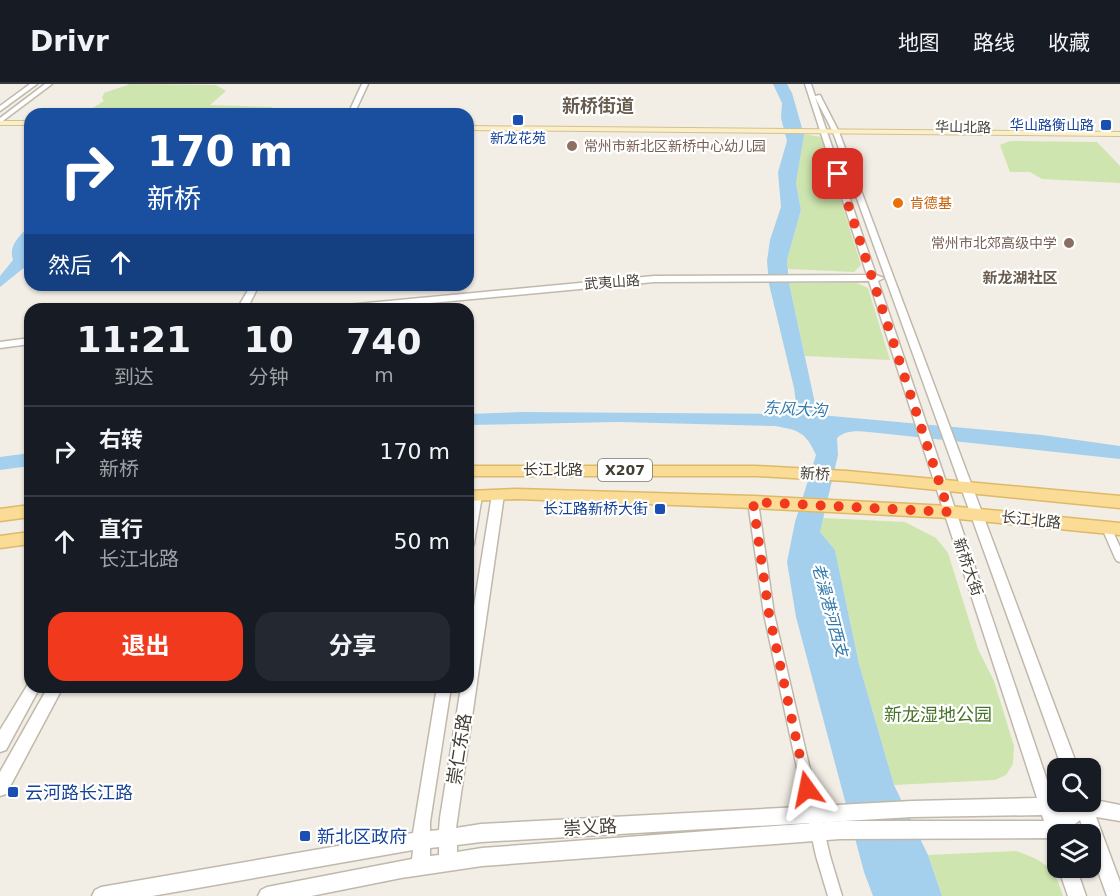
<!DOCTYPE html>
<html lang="zh">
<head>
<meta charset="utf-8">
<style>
	:root { --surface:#171b24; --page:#242831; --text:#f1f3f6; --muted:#9ea1a6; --line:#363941; --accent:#f13a1d }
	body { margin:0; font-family:"DejaVu Sans","Noto Sans SC",sans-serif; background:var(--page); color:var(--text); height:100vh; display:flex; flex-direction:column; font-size:22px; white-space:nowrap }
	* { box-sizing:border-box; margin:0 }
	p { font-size:20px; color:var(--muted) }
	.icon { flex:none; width:33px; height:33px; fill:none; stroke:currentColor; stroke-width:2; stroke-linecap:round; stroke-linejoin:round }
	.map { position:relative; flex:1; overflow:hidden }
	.side { position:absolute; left:24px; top:219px; width:450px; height:390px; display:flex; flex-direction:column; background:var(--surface); border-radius:18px; box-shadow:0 2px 4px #0004 }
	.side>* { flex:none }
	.hud { position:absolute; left:24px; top:24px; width:450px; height:183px; border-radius:18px; box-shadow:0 2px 4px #0004; background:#1a4fa0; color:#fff; overflow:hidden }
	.fabs { position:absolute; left:1047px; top:674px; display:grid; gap:12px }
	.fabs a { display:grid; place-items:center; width:54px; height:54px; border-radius:12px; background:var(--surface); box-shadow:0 2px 4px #0004; font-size:30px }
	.pin { position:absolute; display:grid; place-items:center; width:51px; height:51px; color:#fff; margin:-26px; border-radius:12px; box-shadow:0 3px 9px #0006 }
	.me { position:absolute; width:66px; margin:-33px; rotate:348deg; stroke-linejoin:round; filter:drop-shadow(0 0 4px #0008) }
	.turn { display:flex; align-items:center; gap:21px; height:126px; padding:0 24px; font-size:27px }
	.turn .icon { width:78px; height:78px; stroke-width:2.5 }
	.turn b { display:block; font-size:42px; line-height:51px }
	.then { display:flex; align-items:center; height:57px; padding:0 24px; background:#0003; gap:12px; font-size:22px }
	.eta { display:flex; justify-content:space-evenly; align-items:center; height:102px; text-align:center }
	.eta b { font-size:36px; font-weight:700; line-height:42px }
	.button { display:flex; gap:12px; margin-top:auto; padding:12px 24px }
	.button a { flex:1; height:69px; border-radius:18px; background:var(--accent); color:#fff; font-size:24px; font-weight:700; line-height:69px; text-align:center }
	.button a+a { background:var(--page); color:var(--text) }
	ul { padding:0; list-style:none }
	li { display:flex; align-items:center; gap:18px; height:90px; padding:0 24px; border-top:2px solid var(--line) }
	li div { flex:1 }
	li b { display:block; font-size:22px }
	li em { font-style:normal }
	header { display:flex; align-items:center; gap:36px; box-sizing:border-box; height:84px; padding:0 30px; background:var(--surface); border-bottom:2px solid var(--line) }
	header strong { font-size:28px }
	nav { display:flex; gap:33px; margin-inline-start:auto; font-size:21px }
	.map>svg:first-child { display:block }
	.green { fill:#cee5af }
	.water { fill:#a4d0ed }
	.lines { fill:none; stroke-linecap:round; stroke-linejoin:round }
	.minor-casing { stroke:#c0b8ab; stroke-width:3 }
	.tertiary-casing { stroke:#c0b8ab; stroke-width:3 }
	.secondary-casing { stroke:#d0c197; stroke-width:2 }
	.primary-casing { stroke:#deb967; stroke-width:3 }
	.minor { fill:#fff; fill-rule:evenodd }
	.tertiary { fill:#fff; fill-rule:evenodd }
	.secondary { fill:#fceec5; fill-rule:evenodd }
	.primary { fill:#fadc96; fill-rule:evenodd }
	.route { stroke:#f13a1d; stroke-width:10; stroke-dasharray:0 18 }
	.transit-dot { fill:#1a4fb4; stroke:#fff; stroke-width:2 }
	.education-dot { fill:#8d6e63; stroke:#fff; stroke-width:2 }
	.food-dot { fill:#e8710a; stroke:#fff; stroke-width:2 }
	.labels { text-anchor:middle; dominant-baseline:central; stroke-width:4.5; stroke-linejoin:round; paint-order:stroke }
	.far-transit-label { font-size:14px; fill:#164399; stroke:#fff; text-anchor:end }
	.far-street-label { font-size:14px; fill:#443e35; stroke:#fff }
	.far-education-label { font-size:14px; fill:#785e54; stroke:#fff; text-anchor:start }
	.far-food-label { font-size:14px; fill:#c56008; stroke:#fff; text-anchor:start }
	.shield { fill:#fff; stroke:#7c7872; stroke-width:1.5 }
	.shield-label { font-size:14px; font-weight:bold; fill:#443e35 }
	.far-quarter-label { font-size:15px; font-weight:bold; fill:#675c4d; stroke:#fff }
	.street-label { font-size:15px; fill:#443e35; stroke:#fff }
	.transit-label { font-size:15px; fill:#164399; stroke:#fff; text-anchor:end }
	.water-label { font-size:16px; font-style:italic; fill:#337aac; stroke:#fff }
	.far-district-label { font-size:18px; font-weight:bold; fill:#675c4d; stroke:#fff }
	.near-park-label { font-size:18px; fill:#47732b; stroke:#fff }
	.near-street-label { font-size:18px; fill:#443e35; stroke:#fff }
	.near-transit-label { font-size:18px; fill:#164399; stroke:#fff; text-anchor:start }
</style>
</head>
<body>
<header>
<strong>Drivr</strong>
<nav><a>地图</a><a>路线</a><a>收藏</a></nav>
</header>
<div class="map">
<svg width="1120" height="812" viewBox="0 0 1120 812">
	<rect width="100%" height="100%" fill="#f2eee5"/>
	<path class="green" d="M130,0l86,1 10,6 -16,14 63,2 -4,4 -178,-2 13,-8 -2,-3 2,-5z
		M804,50l17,3 40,128 -7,7 -66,-3 -1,-9 14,-50 -5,-27z
		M1010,57l87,1 23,24v17l-78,-4 -12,-7h-20l-10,-27z
		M789,199h68l11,5 22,72 -85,-4z
		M823,434l82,4 31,16 12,15 30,96 16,32 20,65 -1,18 -7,11 -11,5 -101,5 -35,-121 -24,-114 -15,-18z
		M1016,767c28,10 38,15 47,45h-121l-14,-41z"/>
	<path class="water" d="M773,0h14l5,9 12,42 -8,48 5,27 -14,50 2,23 27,125 4,7 222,20 78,11v13l-241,-26c-14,-1 -31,-5 -42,5l1,17 -18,77 15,18 24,114 35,121 34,70 14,41h-69l-9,-24 -68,-255 -9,-55 8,-40 21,-67c-10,-23 -18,-25 -41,-29l-157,-4 -150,3v-11l55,-2 258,2 12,-3 3,-8 -2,-15 -25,-104 -2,-23 3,-21 11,-33 -3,-35 9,-31 -6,-23 1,-15z
		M30,141v38l-30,24v-11l13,-16c-5,-15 7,-24 17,-35z
		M30,369v13l-30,4v-13z"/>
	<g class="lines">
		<defs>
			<path id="minor" d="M753,415l5,3 16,112 56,242 12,40h-14l-12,-40 -52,-242 -16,-112z
				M1107,440l3,1 10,22v15l-3,-1 -2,-3 -13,-30 2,-3z"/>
			<path id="tertiary" d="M30,0h7l-37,27v-5z
				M45,0h7l-52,39v-5z
				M362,0h6l-14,30h-6z
				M805,0h6l4,12 5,-1 19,37 239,636h-16l-229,-636 -18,-35 61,178 8,3 -6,3 175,517h5v3h32v-2l30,6v16l-24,-4 24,65v14h-13l-17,-47v-15h-5l-5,-14 -15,12v2h-7v12l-6,-2 -3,-6 -209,1 -358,27 -81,12 -90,18h-53l3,-6 6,-3 145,-28 1,-9 -261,46h-60l3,-6 6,-3 312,-54 24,-146h14l-21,135v9l9,-1 1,-12 21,-131h7v-44l24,-148 6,-4 6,4 -48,333 25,-4 431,-23 125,-3 -168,-517 -215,1 -288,27h-35l5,-3 318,-30 213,-1zM1042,731l2,6h-204l-358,27 -25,4v-7l24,-3 431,-25zM439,763v8l-9,1v-8z
				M251,201h8l-12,24h-10z
				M30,254v6l-30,4v-6z
				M476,408l6,4 -8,47 -1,3 -5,2v-41l2,-11z
				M30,597v6h10l-34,63 -6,2v-22z
				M48,603h15l-57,107 -6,2v-24z
				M1058,783h18l10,29h-18z"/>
			<path id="secondary" d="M0,37h30v4h-30z
				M468,42l652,6v4l-652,-6z"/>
			<path id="primary" d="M468,382h288l91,5 273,25v12l-273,-27 -91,-5h-288z
				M517,405l236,7 196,10 171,17v12l-171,-17 -196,-10 -236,-9 -49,2v-10z
				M30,421v12l-30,4v-12z
				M30,448v12l-30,4v-12z"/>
		</defs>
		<use href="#minor" class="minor-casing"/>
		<use href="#tertiary" class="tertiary-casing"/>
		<use href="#secondary" class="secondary-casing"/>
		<use href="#primary" class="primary-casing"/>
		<use href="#minor" class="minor"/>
		<use href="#tertiary" class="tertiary"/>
		<use href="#secondary" class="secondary"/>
		<use href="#primary" class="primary"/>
	</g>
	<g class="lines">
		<path class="route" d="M807,705l-38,-175 -16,-112 196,10 -111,-338"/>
	</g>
	<g class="transit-dot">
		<rect x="512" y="30" width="12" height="12" rx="3"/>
		<rect x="1100" y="35" width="12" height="12" rx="3"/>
		<rect x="654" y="419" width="12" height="12" rx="3"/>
		<rect x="7" y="702" width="12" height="12" rx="3"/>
		<rect x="299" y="746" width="12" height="12" rx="3"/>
	</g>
	<g class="education-dot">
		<circle cx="572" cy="62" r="6"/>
		<circle cx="1069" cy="159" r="6"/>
	</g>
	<circle class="food-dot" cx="898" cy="119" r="6"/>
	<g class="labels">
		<g class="far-transit-label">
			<text x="1094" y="41">华山路衡山路</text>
			<text x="518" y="54" text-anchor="middle">新龙花苑</text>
		</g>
		<g class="far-street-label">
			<text transform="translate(963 43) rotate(1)">华山北路</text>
			<text transform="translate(612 198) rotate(-4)">武夷山路</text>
		</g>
		<g class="far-education-label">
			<text x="584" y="62">常州市新北区新桥中心幼儿园</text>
			<text x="1057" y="159" text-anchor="end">常州市北郊高级中学</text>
		</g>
		<g class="far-food-label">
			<text x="910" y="119">肯德基</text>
		</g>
		<rect class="shield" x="598" y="375" width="54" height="22" rx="4.5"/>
		<g class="shield-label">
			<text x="625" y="386">X207</text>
		</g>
		<g class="far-quarter-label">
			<text x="1020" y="194">新龙湖社区</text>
		</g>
		<g class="street-label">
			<text x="553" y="386">长江北路</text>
			<text transform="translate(815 390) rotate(3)">新桥</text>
			<text transform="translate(1031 436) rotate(6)">长江北路</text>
			<text transform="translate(968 483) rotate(71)">新桥大街</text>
		</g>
		<g class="transit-label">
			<text x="648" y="425">长江路新桥大街</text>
		</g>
		<g class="water-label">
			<text transform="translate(795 325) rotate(3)">东风大沟</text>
			<text transform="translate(830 526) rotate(75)">老澡港河西支</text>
		</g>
		<g class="far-district-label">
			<text x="598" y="21">新桥街道</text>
		</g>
		<g class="near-park-label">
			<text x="938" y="630">新龙湿地公园</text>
		</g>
		<g class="near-street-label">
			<text transform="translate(459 665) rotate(-81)">崇仁东路</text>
			<text transform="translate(590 743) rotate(-3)">崇义路</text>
		</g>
		<g class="near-transit-label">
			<text x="25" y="708">云河路长江路</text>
			<text x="317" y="752">新北区政府</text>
		</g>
	</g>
</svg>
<div class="fabs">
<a><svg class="icon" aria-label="search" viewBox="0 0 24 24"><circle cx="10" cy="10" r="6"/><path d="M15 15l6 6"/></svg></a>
<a><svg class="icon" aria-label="layers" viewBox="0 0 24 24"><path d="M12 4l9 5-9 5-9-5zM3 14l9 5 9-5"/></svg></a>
</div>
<div class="pin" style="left:838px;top:90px;background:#d93025"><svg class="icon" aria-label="arrive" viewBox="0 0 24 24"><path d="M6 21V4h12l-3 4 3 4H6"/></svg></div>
<svg class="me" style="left:807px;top:705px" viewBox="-20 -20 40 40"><path d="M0-17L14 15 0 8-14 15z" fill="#f13a1d" stroke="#fff" stroke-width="4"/></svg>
<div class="hud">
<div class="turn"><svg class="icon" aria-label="right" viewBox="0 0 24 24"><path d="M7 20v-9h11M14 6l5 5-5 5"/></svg><div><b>170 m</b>新桥</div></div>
<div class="then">然后<svg class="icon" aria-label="ahead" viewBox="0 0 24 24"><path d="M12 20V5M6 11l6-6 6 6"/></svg></div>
</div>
<section class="side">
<div class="eta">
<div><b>11:21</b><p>到达</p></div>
<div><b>10</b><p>分钟</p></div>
<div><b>740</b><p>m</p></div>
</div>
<ul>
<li><svg class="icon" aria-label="right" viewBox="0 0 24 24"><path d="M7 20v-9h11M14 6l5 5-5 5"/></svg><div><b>右转</b><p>新桥</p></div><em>170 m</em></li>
<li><svg class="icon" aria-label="ahead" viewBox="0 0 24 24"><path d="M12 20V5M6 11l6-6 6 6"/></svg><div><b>直行</b><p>长江北路</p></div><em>50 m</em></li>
</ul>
<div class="button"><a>退出</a><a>分享</a></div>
</section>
</div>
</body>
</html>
